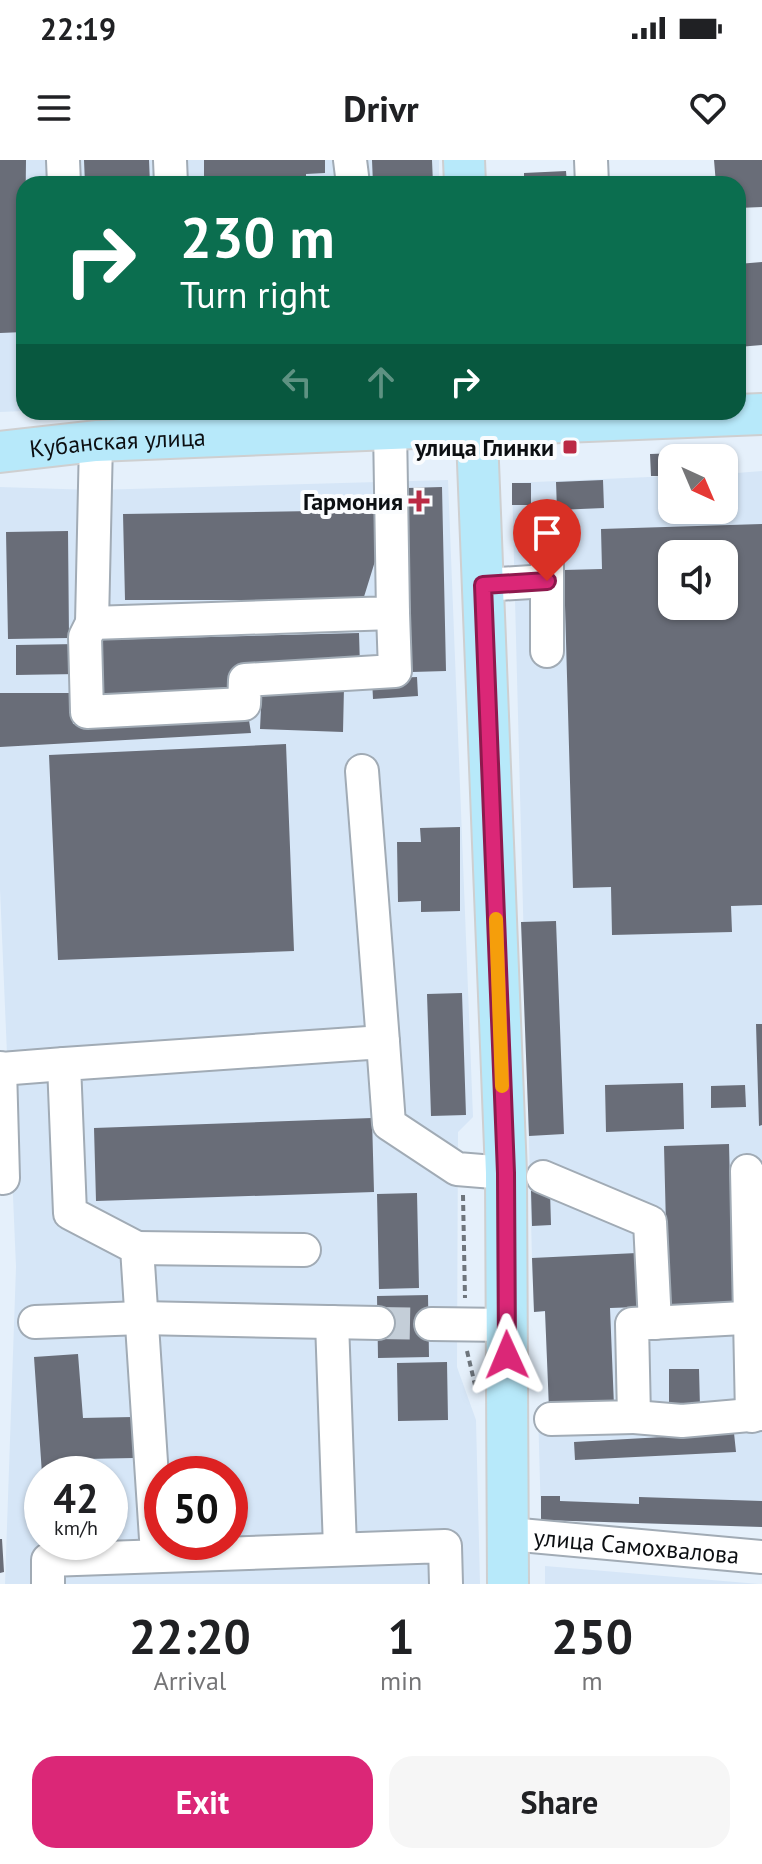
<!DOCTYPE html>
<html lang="en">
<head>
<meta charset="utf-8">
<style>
	:root { --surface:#fff; --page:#f6f6f6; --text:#202124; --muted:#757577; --accent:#db2777 }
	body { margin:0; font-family:"PT Sans",sans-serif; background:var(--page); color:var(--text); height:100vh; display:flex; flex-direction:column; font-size:30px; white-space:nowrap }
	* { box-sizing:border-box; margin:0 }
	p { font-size:26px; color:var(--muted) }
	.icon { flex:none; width:44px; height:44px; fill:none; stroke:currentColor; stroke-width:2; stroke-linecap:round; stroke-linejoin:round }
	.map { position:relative; height:1424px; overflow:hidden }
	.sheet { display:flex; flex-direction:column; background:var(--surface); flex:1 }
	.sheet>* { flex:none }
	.banner { position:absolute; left:16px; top:16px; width:730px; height:244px; border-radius:24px; box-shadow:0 2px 6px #0004; background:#0b6e4f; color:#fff; overflow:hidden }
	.needle { width:52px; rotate:136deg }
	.controls { position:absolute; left:658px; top:284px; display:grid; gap:16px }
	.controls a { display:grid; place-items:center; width:80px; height:80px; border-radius:16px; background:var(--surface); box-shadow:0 2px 6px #0004; font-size:40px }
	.speed { position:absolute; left:24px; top:1296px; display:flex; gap:16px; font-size:40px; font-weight:700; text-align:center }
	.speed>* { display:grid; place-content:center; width:104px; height:104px; border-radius:50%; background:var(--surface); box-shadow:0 2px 6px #0004; line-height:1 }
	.speed small { font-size:20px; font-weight:400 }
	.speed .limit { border:12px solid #d22; background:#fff; color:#111 }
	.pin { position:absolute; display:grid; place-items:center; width:68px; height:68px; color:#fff; margin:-82px -34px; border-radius:50% 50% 50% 0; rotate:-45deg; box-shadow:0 0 8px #0007 }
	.pin .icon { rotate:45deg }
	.me { position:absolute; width:88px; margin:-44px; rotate:359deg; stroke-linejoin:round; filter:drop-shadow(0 0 6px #0008) }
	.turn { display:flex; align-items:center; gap:28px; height:168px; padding:0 32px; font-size:36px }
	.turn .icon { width:104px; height:104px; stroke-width:2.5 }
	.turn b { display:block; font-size:56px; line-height:68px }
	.lanes { display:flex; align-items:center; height:76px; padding:0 32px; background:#0003; justify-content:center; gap:40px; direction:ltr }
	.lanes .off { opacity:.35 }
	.eta { display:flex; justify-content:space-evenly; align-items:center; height:136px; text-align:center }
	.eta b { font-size:48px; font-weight:600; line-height:56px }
	.cta { display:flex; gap:16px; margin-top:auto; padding:16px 32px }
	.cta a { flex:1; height:92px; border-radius:24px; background:var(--accent); color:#fff; font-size:32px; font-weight:600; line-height:92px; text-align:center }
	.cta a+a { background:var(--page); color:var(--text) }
	.status { display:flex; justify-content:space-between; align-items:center; height:56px; padding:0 40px; background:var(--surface); direction:ltr }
	.status svg { height:22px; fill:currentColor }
	header { display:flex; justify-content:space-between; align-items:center; height:104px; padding:0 32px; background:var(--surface); font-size:36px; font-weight:600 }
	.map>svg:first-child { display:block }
	.built { fill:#d6e6f7; fill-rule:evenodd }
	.building { fill:#696d78; fill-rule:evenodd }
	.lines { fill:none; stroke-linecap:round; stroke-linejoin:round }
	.minor-tunnel { stroke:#c4ced8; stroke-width:32; stroke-dasharray:32 16; stroke-linecap:butt }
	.minor-casing { stroke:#a1abb5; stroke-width:36 }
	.major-casing { stroke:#cecfd0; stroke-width:44 }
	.path { stroke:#6e757c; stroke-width:4; stroke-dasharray:6 4; stroke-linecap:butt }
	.minor { stroke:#fff; stroke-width:32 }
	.major { stroke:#b7e9fa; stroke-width:40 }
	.route-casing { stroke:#8e194d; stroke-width:20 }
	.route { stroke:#db2777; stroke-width:14 }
	.slow { stroke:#f59e0b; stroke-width:14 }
	.poi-dot { fill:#bb2a44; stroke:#fafcfe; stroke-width:3 }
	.labels { text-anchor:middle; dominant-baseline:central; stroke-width:8; stroke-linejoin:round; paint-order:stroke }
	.street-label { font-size:24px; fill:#0c0f12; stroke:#fafcfe }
	.poi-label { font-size:24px; font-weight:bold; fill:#0c0f12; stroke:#fafcfe; text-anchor:end }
</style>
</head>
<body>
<div class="status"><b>22:19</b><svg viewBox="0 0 49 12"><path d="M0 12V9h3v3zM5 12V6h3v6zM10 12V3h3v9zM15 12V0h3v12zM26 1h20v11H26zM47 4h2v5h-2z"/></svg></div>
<header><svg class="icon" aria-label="menu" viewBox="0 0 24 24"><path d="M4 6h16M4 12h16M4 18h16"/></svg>Drivr<svg class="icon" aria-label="heart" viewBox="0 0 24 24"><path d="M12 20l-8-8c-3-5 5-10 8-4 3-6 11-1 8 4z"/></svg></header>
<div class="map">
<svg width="762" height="1424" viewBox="0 0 762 1424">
	<rect width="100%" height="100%" fill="#e5f0fb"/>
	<path class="built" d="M0,0h439v24h-415v227l-24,1z
		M762,311v1056l-221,-7 -3,-111 11,-1 -4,-96h-11l-2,-54 -20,-775 160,-7v34h52v-36zM672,394h52v52h-52z
		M448,320l25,637 -15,15 -1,235 19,53 4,164h-475l11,-317 -16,-378v-402l94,3zM42,1314h68v68h-68zM162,1314h68v68h-68z
		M545,1406l214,18h-214z"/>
	<path class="building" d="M0,0h26l-2,172 -24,1z
		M84,0h65l1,24h-65z
		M204,0h121v13l-19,1v10h-102z
		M372,0h60l1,24h-60z
		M714,0h48v47l-24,1v-24h-22z
		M566,11l1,13h-43v-11z
		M762,102v83l-24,2v-83z
		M710,292v6h-38v18h-21l-1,-22z
		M603,320l1,28 -47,2 -1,-28z
		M512,323h19v22h-19z
		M442,327l4,184 -34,1 -5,-184z
		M374,350l2,48 -13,42h-238l-2,-86z
		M762,364v381l-31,1 1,26 -120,3 -1,-48 -38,1 -9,-318 38,-1 -1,-40zM672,394h52v52h-52z
		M68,371l1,107 -61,1 -2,-107z
		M359,473l1,34 -125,28 -131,3 -2,-58z
		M77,484l1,30 -62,1v-30z
		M417,517l1,19 -45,3 -1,-20z
		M262,526l82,1 -1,45 -83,-3z
		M0,533h70l3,31 175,-10 3,19 -251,14z
		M286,584l8,207 -236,9 -9,-205z
		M460,667v84l-39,1v-11l-23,1 -1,-60h24l-1,-14z
		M556,761l8,213 -35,2 -8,-214z
		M462,833l4,122 -35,1 -4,-122z
		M756,864h6v101l-3,1z
		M683,923l1,46 -78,3 -1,-47z
		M745,925l1,22 -35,1v-22z
		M372,958l2,74 -278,9 -2,-73z
		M729,984l4,161 -65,1 -4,-160z
		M531,1031h19l1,34 -19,1z
		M417,1033l2,95 -40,1 -2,-95z
		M637,1093l2,54 -29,1 4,98 -65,3 -4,-98 -11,1 -2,-54z
		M428,1135l1,62 -51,1 -1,-62z
		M78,1194l5,64 50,-1 1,41 -49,1 1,15h-44l-8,-117z
		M447,1202l1,58 -50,1 -1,-58z
		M669,1209h30l1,38h-31z
		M734,1273l2,19 -161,8 -1,-18z
		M541,1336h19v5l79,3v-7l123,4v26l-221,-7z
		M0,1379h2l2,33 -4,1z"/>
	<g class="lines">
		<path class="minor-tunnel" d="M378,1163l53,1"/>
		<defs>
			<g id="minor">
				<path d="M63,0l1,24"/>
				<path d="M170,0l1,24"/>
				<path d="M350,0l3,24"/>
				<path d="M591,0l1,24"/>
				<path d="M180,252v25"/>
				<path d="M96,281l-4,182 301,-10 -3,-186"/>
				<path d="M483,425l64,-4"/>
				<path d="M92,463l-7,14 2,75 157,-8 1,-24 150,-9 -2,-58"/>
				<path d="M547,491v-94"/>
				<path d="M362,611l21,271"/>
				<path d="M0,908l3,110"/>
				<path d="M0,909l64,-5"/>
				<path d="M747,1011l5,245"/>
				<path d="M543,1017l107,45 5,101"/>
				<path d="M137,1088l167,2"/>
				<path d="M35,1162l106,-4 237,5"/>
				<path d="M332,1162l8,226"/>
				<path d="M431,1164l76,1"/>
				<path d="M634,1257l48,4 80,-7"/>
				<path d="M551,1259l83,-2 -2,-93 130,-7"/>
				<path id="s1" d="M509,1374l253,23"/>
				<path d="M157,1394l-20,-306 -67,-35 -6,-149 319,-22 6,82 68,45 49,4"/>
				<path d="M48,1424v-24l397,-14 1,38"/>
			</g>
			<g id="major">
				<path d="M464,0l1,24"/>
				<path d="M476,252l30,761 2,411"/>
				<path id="s2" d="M0,292l96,-11 666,-27"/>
			</g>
		</defs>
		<use href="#minor" class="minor-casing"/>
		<use href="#major" class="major-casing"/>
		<path class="path" d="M463,1035l2,103
			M467,1191l8,34"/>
		<use href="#minor" class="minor"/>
		<use href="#major" class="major"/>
	</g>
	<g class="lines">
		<defs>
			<path id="route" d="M507,1195l-1,-182 -23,-588 64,-4"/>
		</defs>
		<use href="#route" class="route-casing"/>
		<use href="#route" class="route"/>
		<path class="slow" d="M496,759l6,167"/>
	</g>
	<g class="poi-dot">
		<rect x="562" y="279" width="16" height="16" rx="4"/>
		<path d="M415 329h8v8h8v8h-8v8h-8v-8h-8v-8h8z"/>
	</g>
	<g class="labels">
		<g class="street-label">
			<text stroke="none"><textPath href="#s2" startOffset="118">Кубанская улица</textPath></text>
			<text stroke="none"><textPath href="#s1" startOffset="128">улица Самохвалова</textPath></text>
		</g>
		<g class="poi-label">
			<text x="554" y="287">улица Глинки</text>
			<text x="403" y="341">Гармония</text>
		</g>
	</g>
</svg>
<div class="controls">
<a><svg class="needle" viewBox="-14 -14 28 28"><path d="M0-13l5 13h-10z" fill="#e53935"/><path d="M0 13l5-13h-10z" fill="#757577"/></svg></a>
<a><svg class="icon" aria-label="sound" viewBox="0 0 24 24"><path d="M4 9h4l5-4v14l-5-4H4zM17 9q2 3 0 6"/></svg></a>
</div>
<div class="speed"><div>42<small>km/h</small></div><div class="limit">50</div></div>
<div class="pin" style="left:547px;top:421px;background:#d93025"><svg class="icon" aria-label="arrive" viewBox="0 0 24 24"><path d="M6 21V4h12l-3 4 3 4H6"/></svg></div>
<svg class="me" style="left:507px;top:1195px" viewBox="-20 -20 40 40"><path d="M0-17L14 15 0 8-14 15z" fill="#db2777" stroke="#fff" stroke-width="4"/></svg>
<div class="banner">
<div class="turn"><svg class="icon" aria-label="right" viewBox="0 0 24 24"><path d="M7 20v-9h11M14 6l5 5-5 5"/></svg><div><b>230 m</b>Turn right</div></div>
<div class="lanes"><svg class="icon off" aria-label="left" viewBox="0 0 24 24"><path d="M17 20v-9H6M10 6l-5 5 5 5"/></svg><svg class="icon off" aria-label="ahead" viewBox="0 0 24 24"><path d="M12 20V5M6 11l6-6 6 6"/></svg><svg class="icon" aria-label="right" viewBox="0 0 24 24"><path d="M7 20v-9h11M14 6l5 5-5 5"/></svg></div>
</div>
</div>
<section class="sheet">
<div class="eta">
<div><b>22:20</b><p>Arrival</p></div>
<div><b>1</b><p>min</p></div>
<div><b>250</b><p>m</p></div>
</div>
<div class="cta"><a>Exit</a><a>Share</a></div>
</section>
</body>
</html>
